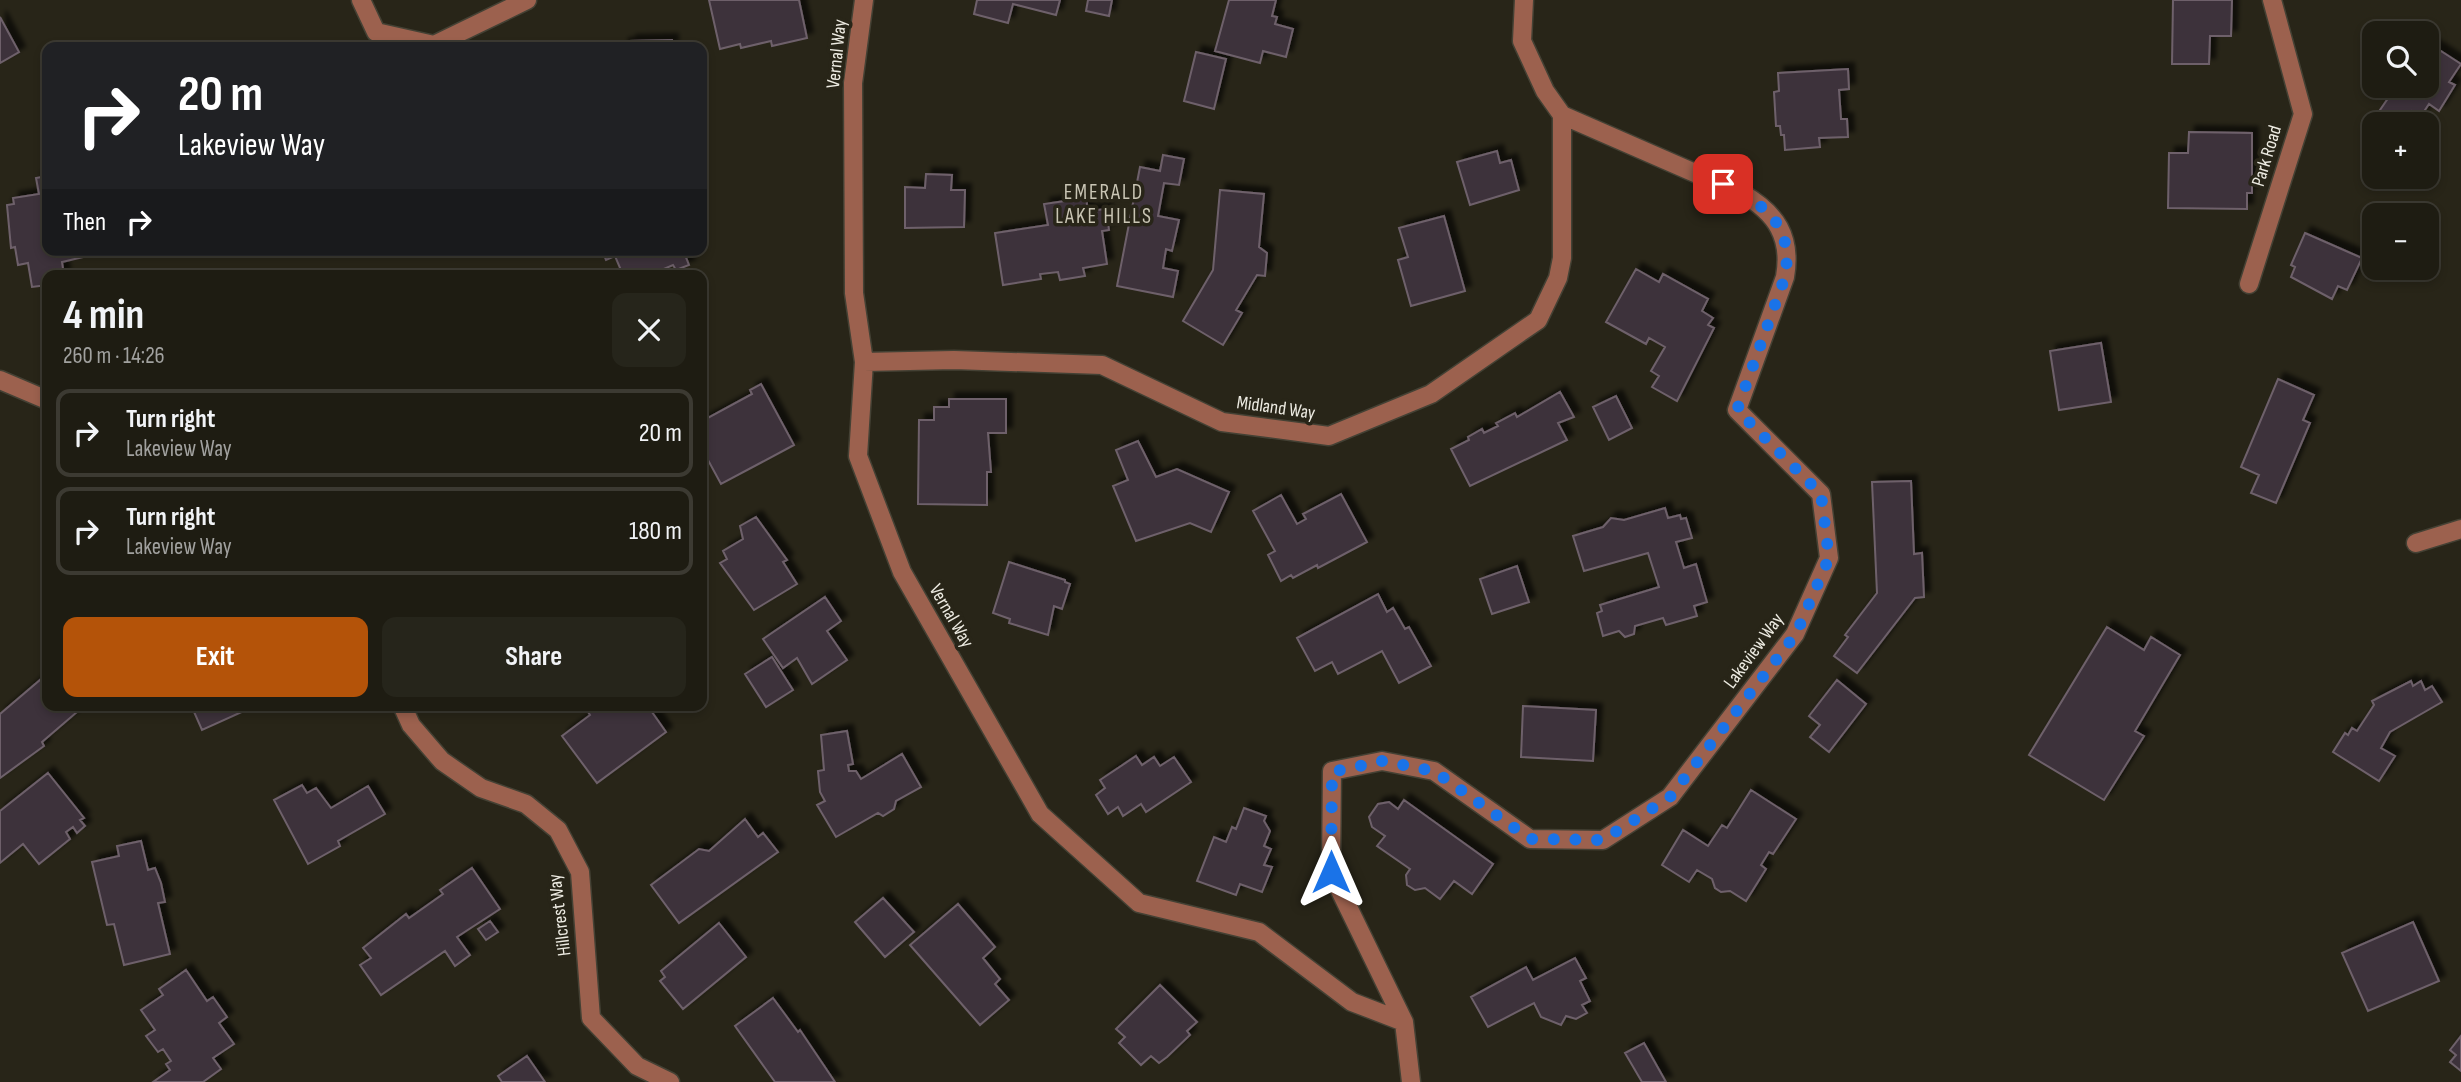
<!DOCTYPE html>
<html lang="en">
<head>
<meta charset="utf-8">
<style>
	:root { --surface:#1e1c12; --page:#26251b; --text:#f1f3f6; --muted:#a1a19f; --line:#3c3a32; --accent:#b45309 }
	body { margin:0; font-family:"Sofia Sans Condensed",sans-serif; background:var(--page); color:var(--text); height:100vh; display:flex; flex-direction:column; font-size:26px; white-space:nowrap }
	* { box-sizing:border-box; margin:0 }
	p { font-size:23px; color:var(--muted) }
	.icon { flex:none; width:38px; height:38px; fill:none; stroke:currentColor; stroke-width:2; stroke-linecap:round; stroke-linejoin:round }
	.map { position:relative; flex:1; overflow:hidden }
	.side { position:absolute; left:42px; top:270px; width:665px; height:441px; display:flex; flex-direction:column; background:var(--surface); border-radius:14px; box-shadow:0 4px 10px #0003,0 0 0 2px var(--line) }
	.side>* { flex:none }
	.guide { position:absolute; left:42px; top:42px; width:665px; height:214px; border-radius:14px; box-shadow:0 4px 10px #0003,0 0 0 2px var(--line); background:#202124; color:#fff; overflow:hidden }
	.fabs { position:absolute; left:2362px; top:21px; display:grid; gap:14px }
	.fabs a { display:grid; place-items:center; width:77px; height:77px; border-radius:14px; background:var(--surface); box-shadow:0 4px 10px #0003,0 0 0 2px var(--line); font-size:35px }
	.pin { position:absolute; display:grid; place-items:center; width:60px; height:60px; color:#fff; margin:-30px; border-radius:14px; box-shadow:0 4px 10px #0006 }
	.me { position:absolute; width:77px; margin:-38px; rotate:0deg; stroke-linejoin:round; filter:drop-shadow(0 0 5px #0008) }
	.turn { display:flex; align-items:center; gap:24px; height:147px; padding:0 21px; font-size:32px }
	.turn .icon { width:91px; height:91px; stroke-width:2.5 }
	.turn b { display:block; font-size:49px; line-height:60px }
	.then { display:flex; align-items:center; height:66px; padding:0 21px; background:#0003; gap:14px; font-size:26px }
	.round { display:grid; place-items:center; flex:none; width:74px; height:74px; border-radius:14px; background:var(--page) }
	.summary { display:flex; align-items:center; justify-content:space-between; height:119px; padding:0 21px }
	h1 { font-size:42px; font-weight:700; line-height:52px }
	.cta { display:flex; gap:14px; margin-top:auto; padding:14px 21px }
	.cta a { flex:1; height:80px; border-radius:14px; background:var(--accent); color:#fff; font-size:28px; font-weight:700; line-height:80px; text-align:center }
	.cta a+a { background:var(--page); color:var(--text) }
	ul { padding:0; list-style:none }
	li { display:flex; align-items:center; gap:21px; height:88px; margin:0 14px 10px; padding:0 7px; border:4px solid var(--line); border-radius:14px }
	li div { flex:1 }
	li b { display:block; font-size:26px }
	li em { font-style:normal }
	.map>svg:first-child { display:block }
	.building { fill:#3d323b; stroke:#6e616b; stroke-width:2; filter:url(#shadow) }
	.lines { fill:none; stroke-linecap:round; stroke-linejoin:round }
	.minor-casing { stroke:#444134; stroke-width:21 }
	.minor { stroke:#9c614e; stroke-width:18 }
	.route { stroke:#1a73e8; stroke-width:12; stroke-dasharray:0 21.6 }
	.labels { text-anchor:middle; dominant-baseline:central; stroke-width:7; stroke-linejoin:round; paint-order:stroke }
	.street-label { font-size:19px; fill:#edebe2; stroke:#282518 }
	.neighbourhood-label { font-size:21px; letter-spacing:2px; fill:#c9c5b4; stroke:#282518 }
</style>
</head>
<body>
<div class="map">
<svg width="2461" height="1082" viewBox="0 0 2461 1082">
	<defs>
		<filter id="shadow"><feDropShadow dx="6" dy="-6" stdDeviation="2" flood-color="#0009"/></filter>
	</defs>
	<rect width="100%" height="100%" fill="#282518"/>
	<path class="building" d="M709,0h90l8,38 -35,8 -1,-5 -30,7 -1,-4 -20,5z
		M977,0h83l-4,15 -43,-11 -5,19 -34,-9z
		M1088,0h24l-3,16 -23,-5z
		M1229,0h47l-4,16 5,1 -2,7 18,5 -7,28 -23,-6 -3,12 -45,-12z
		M2173,0h59l-1,36h-21l-1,28h-37z
		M0,17l19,35 -19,11z
		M672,40v7h-49v-3h7v-3z
		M2427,42l34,22 -12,18 6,3 -16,26 -10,-7 -8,12 -9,-5 -11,13 -21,-14 13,-19 -9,-5h43z
		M1196,52l30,7 -12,50 -30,-8z
		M1848,69l1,20 -10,1 2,29h6l1,18 -29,1 1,9 -35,3 -1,-15h-3l-1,-9h-4l-2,-34 5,-1 -1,-18z
		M2189,132l63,1v60h-5v16l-79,-1 1,-55h19z
		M1497,151l3,12 11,-3 8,30 -49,15 -13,-43z
		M1163,155l21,4 -5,26 -15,-2 -6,33 21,4 -7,31 -6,-2 -3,19 15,3 -5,26 -56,-11 23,-119 20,4z
		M926,174l26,1 -1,15h14l-1,37 -59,1v-41l20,1z
		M47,176v74h44l1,5 -30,7 2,13h-17v10l-15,2 -4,-24 -10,2 -3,-18 -4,1 -4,-43 7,-1 -1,-6 26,-4 -3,-16z
		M1220,190l44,4 -5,53 8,6 -2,23 -8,-1 -21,35 6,3 -19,32 -40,-24 30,-51z
		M1086,198l2,13 18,-2 3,21 -7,1 5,33 -24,4 2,8 -25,4 -2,-8 -18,2 1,5 -38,6 -8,-52 53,-8 -4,-21z
		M1444,216l21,75 -54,15 -13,-46 10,-3 -9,-29z
		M2305,233l57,25 -15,32 -9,-4 -6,13 -41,-22 4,-10 -4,-2z
		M602,250h81l6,15 -13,5 -3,-5 -14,6 2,4h-38l-8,-19 -9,4z
		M1636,269l23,13 4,-8 45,25 -6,12 11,7 -5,7 6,3 -37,73 -25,-14 7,-11 -8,-5 14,-24 -16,-9 -3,6 -40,-22z
		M2101,343l10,59 -52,8 -9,-59z
		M2278,379l36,16 -11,25 7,3 -34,80 -25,-10 8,-18 -18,-8z
		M761,384l33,61 -73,39 -19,-35v-28l50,-27 -2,-4z
		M1560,392l14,25 -16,6 9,17 -97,46 -19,-37 18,-9 -1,-3 14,-8 2,4 14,-7 -2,-3 19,-10 2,4z
		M1616,396l16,32 -23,12 -16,-33z
		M949,399h57v34h-18l3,39h-4v33l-69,-1 1,-84h15v-13h15z
		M1138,441l18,36 21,-8 52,23 -18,40 -21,-9 -54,18 -23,-55 15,-6 -12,-30z
		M1911,481l3,73 8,-1 2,44 -9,1 -58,75 -23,-17 14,-19 -3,-2 32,-42 -5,-111z
		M1341,494l26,48 -49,26 -1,-3 -24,13 -2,-3 -10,6 -13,-26 7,-4 -22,-40 28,-16 16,29 9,-5 -3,-5z
		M1665,508l3,10 12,-3 1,4 5,-1 6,20 -16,4 8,26 12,-4 11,38 -13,4 3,10 -31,9 -3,-7 -28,8 -1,8 -9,3 -6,-6 -16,5 -6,-23 5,-2 -2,-6 59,-18 -11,-34 -64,18 -11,-35 30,-9 8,-9 13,2z
		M756,517l31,43 -4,2 14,22 -43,26 -34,-47 7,-4 -4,-8 20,-12 -3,-13z
		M1009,562l56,18v2l5,2 -8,25 -8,-3 -6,29 -39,-12 1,-4 -17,-6z
		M1517,566l12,36 -37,12 -12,-35z
		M1378,594l9,18 6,-4 12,21 4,-2 22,39 -32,17 -17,-32 -44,23 -6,-12 -17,9 -18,-33z
		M825,597l16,24 -14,10 20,29 -35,24 -15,-26 -14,10 -20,-29z
		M2107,627l37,23 7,-13 29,18 -45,76 9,5 -40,64 -75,-45z
		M772,657l21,33 -27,17 -21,-33z
		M47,674v31l37,1 -42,36 2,4 -44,32v-64z
		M1837,680l29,24 -37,48 -19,-15 10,-12 -11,-9z
		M2411,681l2,5 8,-5 4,9 7,-4 10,16 -52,30 -9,16 14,8 -16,25 -46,-29 12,-19 3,2 4,-7 5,3 17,-26 -2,-4z
		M191,705h51l2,6 -42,19z
		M595,705h52l19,27 -69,51 -35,-47 28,-21 -3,-5z
		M1523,706l73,4 -3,51 -72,-4z
		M847,731l6,33 -5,1 1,6h7l5,8 41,-25 19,33 -25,14 -2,8 -11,7 -5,-3 -42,24 -19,-32 8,-4 -5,-9 -2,-21 6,-1 -3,-35z
		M1136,756l6,9 12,-8 6,9 14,-9 17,25 -45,30 -5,-8 -18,12 -5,-9 -10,7 -12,-19 9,-7 -5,-8z
		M48,773l36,45 -4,2 5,6 -8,7 -4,-6 -7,5 4,7 -31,25 -16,-20 -23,19v-52z
		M302,785l5,8 9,-5 15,20 37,-22 17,28 -47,27 2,5 -32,18 -34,-64z
		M1751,790l45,29 -23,35 -4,-2 -8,13 5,4 -20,32 -16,-10 -9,1 -6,-4 -3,-9 -15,-9 -8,12 -27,-17 21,-35 25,16 14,-21 5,3z
		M1404,800l89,64 -21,30 -18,-13 -14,18 -15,-11 -10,2 -8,-5 -1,-10 4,-6 -33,-23 8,-10 -13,-9 -3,-10 9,-13 11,-2 9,7z
		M1244,808l22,8 -2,5 6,10 -6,15 7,3 -7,16 8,2 -10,25 -22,-8 -4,11 -39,-14 17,-44 12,5 6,-15 4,2z
		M745,819l13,18 5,-4 15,19 -99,71 -28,-38 48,-36 10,2z
		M141,841l7,29 7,-2 6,15 4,19 -7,1 12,51 -46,11 -10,-41 -7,1 -15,-63 27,-6 -2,-10z
		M472,868l28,41 -43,28 13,18 -15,11 -10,-15 -64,44 -21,-30 11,-7 -8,-10 43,-34 3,4 34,-24 -3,-4z
		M883,898l31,34 -29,25 -30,-35z
		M958,904l37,43 -12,11 17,21 -5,5 14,16 -29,25 -70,-80z
		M490,921l8,11 -12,8 -8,-11z
		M2413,922l26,59 -71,30 -26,-58z
		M719,923l27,34 -63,52 -23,-28 5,-4 -4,-6z
		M1575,958l11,20 -6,3 10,20 -8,4 5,8 -11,6 -10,-3 -5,9 -20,-8 -7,-14 -46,24 -17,-30 55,-30 7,13z
		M186,970l21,31 6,-4 14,20 -8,6 15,21 -21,14 8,11 -18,13h-50l17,-12 -4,-6 5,-3 -8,-12 -5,3 -12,-16 9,-6 -14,-20 22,-15 -4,-6z
		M1160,985l37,37 -10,9 3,4 -23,22 -8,6 -8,-7 -10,9 -22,-22 6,-6 -9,-8z
		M773,998l25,34 2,-2 35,52h-60l-40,-56z
		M2461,1036v35l-11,-9 6,-7 -6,-5z
		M1644,1043l22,39h-24l-17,-29z
		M527,1056l18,26h-43l-4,-6z"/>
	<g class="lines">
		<defs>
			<path id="minor" d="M361,0l15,32 58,13 93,-45
				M864,0l-11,83 1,210 10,69 -6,94 44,116 138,242 99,89 120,29 93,70 52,20
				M2249,284l54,-170 -31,-114
				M864,362l90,-2 148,5 120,57 107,14 102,-42 107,-74 20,-42 4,-20v-143
				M0,380l47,20
				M2416,543l45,-14
				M402,705l9,20 31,36 39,27 45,16 32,26 22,42 11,146 46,48 33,16
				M1411,1082l-7,-60 -73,-150 1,-101 50,-10 52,10 96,68 73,1 67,-43 125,-163 34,-76 -8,-64 -84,-84 48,-133c7,-40 -9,-64 -42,-83l-181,-79 -17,-24 -23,-50 2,-41"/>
		</defs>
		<use href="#minor" class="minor-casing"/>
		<use href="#minor" class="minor"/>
	</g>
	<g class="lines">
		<path class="route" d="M1331,872l1,-100 50,-11 52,10 96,68 73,1 67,-43 126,-163 33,-76 -8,-64 -84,-84 48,-133c9,-53 -20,-72 -62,-93"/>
	</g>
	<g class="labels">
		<g class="street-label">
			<text transform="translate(837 54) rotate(-84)">Vernal Way</text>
			<text transform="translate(2267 156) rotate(-73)">Park Road</text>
			<text transform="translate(1276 408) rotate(8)">Midland Way</text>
			<text transform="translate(951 616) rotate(60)">Vernal Way</text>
			<text transform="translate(1754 651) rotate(-54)">Lakeview Way</text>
			<text transform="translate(560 915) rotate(-97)">Hillcrest Way</text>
		</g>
		<g class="neighbourhood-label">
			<text x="1104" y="192">EMERALD<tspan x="1104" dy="24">LAKE HILLS</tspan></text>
		</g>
	</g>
</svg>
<div class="fabs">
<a><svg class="icon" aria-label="search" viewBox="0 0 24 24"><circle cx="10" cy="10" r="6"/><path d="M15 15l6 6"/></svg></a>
<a>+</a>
<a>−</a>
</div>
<div class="pin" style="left:1723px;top:184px;background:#d93025"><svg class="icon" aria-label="arrive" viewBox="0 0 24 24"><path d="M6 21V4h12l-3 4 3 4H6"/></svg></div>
<svg class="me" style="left:1331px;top:872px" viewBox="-20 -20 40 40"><path d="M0-17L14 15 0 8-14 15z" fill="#1a73e8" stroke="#fff" stroke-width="4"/></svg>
<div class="guide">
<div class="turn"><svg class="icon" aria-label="right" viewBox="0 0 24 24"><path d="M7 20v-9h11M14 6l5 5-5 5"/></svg><div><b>20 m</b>Lakeview Way</div></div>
<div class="then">Then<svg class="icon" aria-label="right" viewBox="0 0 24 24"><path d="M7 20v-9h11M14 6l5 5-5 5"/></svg></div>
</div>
<section class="side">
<div class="summary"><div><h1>4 min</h1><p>260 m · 14:26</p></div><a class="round"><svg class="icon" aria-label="close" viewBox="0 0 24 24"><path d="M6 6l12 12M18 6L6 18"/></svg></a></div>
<ul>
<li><svg class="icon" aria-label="right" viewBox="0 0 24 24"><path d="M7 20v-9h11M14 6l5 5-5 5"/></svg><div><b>Turn right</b><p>Lakeview Way</p></div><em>20 m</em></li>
<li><svg class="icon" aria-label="right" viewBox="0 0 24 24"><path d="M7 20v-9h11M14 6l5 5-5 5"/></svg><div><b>Turn right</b><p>Lakeview Way</p></div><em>180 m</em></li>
</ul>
<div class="cta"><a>Exit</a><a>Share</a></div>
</section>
</div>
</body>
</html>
